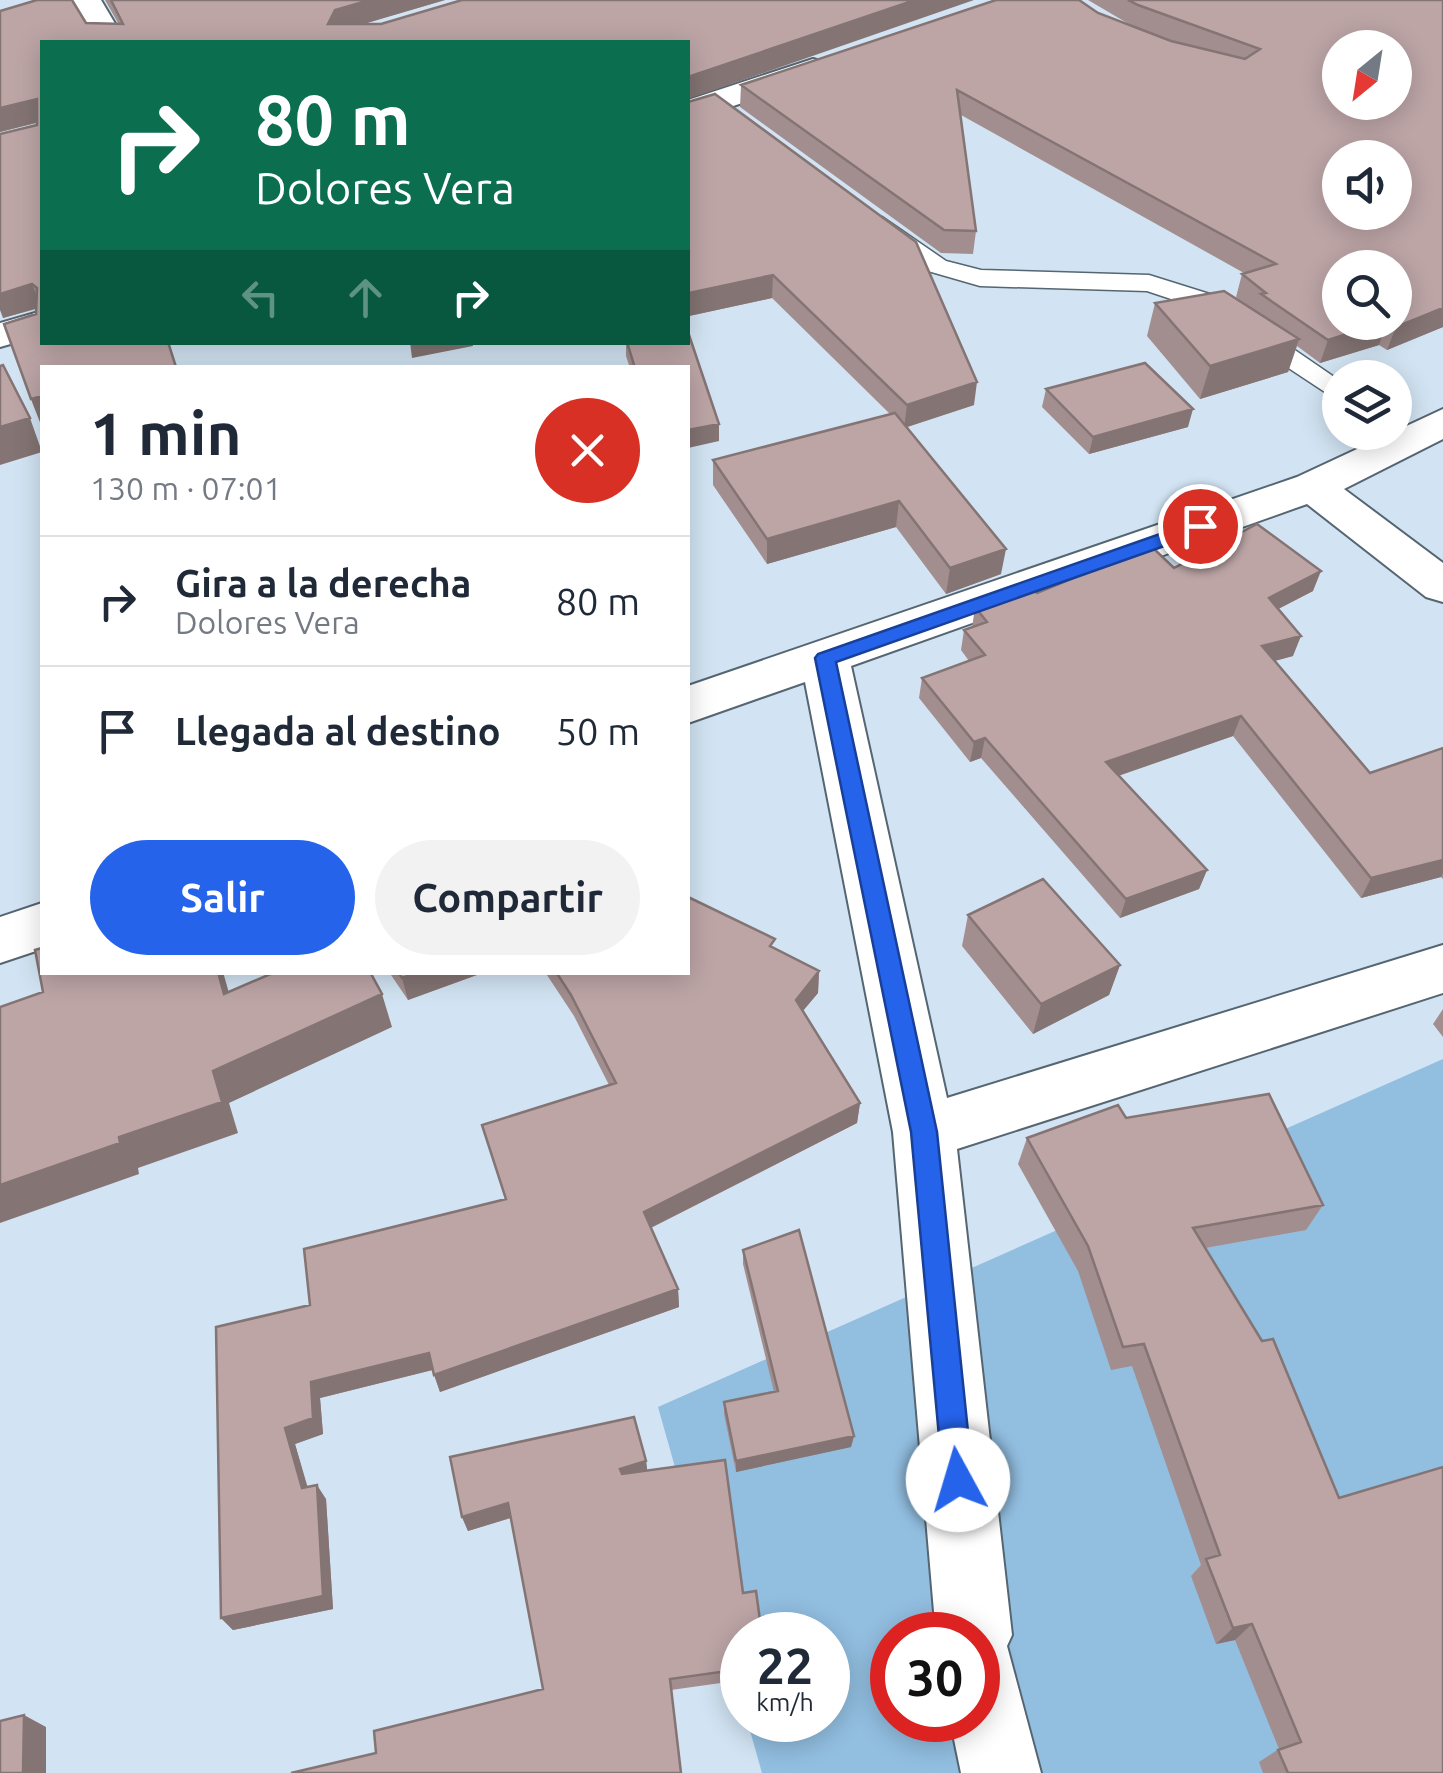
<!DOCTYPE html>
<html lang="es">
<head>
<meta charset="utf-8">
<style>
	:root { --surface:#fff; --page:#f2f2f3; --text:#1f2937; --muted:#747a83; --line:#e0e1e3; --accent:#2563eb }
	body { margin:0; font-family:Ubuntu,sans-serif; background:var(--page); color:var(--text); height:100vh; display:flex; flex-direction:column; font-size:38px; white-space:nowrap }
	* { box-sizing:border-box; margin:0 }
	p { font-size:32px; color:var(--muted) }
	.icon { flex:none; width:55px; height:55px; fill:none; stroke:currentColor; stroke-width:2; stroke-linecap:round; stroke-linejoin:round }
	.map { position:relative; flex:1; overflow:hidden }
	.panel { position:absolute; left:40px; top:365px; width:650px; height:610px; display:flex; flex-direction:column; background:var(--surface); border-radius:0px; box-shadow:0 5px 25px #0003 }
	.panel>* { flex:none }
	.banner { position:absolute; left:40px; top:40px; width:650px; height:305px; border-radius:0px; box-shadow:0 5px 25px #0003; background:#0b6e4f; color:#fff; overflow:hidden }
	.needle { width:65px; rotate:210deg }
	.buttons { position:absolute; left:1322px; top:30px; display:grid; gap:20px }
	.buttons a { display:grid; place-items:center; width:90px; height:90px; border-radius:50%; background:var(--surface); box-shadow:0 5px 25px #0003; font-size:50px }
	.speed { position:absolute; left:720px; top:1612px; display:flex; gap:20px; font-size:50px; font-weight:700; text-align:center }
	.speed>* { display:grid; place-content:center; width:130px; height:130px; border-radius:50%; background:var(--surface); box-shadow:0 5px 25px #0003; line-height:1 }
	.speed small { font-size:25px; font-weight:400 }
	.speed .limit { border:15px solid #d22; background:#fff; color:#111 }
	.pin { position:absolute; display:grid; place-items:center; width:85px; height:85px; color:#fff; margin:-42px; border:5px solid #fff; border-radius:50%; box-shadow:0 2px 10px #0007 }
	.me { position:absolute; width:110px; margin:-55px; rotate:354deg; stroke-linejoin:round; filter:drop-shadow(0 0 8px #0008) }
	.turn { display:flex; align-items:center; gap:35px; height:210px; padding:0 50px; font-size:45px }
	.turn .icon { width:130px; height:130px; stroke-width:2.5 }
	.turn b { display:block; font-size:70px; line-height:85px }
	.lanes { display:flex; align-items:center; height:95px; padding:0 50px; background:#0003; justify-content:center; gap:50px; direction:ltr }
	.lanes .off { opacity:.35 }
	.round { display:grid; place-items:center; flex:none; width:105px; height:105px; border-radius:52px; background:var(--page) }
	.overview { display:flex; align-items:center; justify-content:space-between; height:170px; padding:0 50px }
	h1 { font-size:60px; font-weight:700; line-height:75px }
	.primary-button { display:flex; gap:20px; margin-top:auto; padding:20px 50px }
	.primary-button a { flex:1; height:115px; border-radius:60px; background:var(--accent); color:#fff; font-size:40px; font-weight:700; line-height:115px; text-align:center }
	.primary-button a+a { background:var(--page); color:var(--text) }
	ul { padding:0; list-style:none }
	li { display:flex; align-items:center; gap:30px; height:130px; padding:0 50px; border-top:2px solid var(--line) }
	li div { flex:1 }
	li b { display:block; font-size:38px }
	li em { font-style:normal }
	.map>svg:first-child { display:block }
	.green { fill:#92bee0; fill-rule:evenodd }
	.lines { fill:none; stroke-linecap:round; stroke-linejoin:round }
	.service-casing { stroke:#556571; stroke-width:3 }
	.minor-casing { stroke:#556571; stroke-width:4 }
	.tertiary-casing { stroke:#556571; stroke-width:4 }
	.service { fill:#fff; fill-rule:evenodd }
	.minor { fill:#fff; fill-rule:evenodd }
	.tertiary { fill:#fff; fill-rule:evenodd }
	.wall { fill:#a38e8f }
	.shaded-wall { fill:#847474 }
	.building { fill:#bda5a6; stroke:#847474; stroke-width:2.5; fill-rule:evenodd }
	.route { fill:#2563eb; stroke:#184099; stroke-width:2.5 }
</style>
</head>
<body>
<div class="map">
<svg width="1443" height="1773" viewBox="0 0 1443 1773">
	<rect width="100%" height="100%" fill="#d2e4f3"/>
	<path class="green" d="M1443,1059v714h-681l-15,-53h81v-85h-86v69l-84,-297zM892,1635h86v85h-86z"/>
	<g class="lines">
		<defs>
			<path id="service" d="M882,217l64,44 35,9 168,5 67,21 124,85v21l-142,-94 -51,-17 -167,-5 -52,-15 -55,-41 -4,-5 4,-5z"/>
			<path id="minor" d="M71,0h30l25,42h-30z
				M1443,409v30l-99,50 99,74v39l-17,-5 -119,-93 -456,162 96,432 496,-153v48l-486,156 55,486 -5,11 34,127h-80l-11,-53h28v-85h-42l-43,-503 -88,-450 -117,41v-37l609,-209z
				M42,903v46l-42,14v-46z"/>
			<path id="tertiary" d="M813,59l11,3 5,7 -5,7 -136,45v-21z
				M42,311v24l-42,12v-24z"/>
		</defs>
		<use href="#service" class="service-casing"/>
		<use href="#minor" class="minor-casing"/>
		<use href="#tertiary" class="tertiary-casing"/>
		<use href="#service" class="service"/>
		<use href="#minor" class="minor"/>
		<use href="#tertiary" class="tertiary"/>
	</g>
	<path class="wall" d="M105,0h340l-81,24h17l593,-24 -932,42v380h-2l-9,-23 5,-90 -33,9 34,-193v-2l-37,9v-121l86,12h32z
		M1088,0h355v327l-56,23 -8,-5 -59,18 -23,-17 -9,26 -88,27 -53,-63 8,-33 90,2 -9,-8 6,-23 2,-1 -283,-158 15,116 -3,23 -32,-1 -201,-146 1,-22 357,-72 36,14z
		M688,102l286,303 -67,22 94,147 -55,20 -50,-67 -129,37 -54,-79v-25l177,-46 -118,-116 -83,18 -1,-2z
		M626,342h62l31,99 -31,-73h-58l-4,-12z
		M1046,389l142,38 -99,27 -47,-47z
		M1174,568l139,23 -35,18 15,47 -18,5 95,112 73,-25v131l-2,-2 -80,21 -128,-162 -114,39 88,95 -8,19 -79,29 -139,-160 -11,4 -51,-64 3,-20 47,-17 -8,-11 3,-20 8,-2 3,-21 62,-14z
		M968,915l152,50 -11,30 -76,39 -71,-88z
		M774,948l45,23 -1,22 -15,18 57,92 -3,20 -206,105 27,61 1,18 -239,85 -7,-22 -113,28 3,36 -28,10 12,43 19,12 7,110 -100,21 -12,-12 89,-313 195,-106 -23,-74 127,-40 -35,-69 -29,-44h143z
		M389,972h96l-77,28z
		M1443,1009v28l-10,-13z
		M1126,1118l197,87 -17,25 -101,18 238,525h-180l-4,-11 20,-13 -44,-109 -19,4 -25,-68 10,-11 -69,-199 -21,4 -33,-99 -60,-107 9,-26z
		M743,1250l111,186 -3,11 -115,25 -12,-58v-12l50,-10 -31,-128z
		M646,1461l1,9 95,165v45l-71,10 -295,63 167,-64 -32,-171 -43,13 -6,-14z"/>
	<path class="shaded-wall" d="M370,0h75l-106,31 -11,-7 7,-14z
		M915,0h59l-286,99v-22z
		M37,99l5,22 -42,11v-24z
		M773,275l-1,23 -83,18v-23z
		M32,284l9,23 -38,11 -3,-8v-16z
		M1443,308v19l-56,23 9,-23z
		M1387,322l-8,23 -59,18 8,-23z
		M1299,339l-11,33 -88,27 10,-33z
		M410,342h62l1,4 -61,12z
		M977,382l-3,23 -70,23 3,-23z
		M42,396v26h-2l-9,-23z
		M1193,409l-5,18 -99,27 4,-17z
		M30,418l12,34 -42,13v-38z
		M719,424v17l-31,7v-18z
		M899,501l-3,26 -129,37v-25z
		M1006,549l-5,25 -55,20 4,-26z
		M1321,571l-8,20 -52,27 8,-20z
		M1301,636l-8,20 -38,10 7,-20z
		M1241,716l-8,20 -132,46 5,-20z
		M985,738l-4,20 -11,4 4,-20z
		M1443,860v13l-2,4 -80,21 10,-20z
		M1207,870l-8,19 -79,29 6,-19z
		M1120,965l-11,30 -76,39 8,-30z
		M819,971l-1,22 -24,28 2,-21z
		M218,972h5l16,56 -15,-34z
		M418,972h67l-77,28 -6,-22z
		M382,994l10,33 -163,76 9,30 -100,35 1,6 -139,49v-38l119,-48 94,-66z
		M860,1103l-3,20 -211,107 -2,-18z
		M678,1289l1,18 -239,85 -6,-17z
		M429,1353l7,16 -116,29 3,36 -28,10 17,58 -10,-14 -17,-60 26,-46z
		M854,1436l-3,11 -115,25v-11z
		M646,1461l2,15 -26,8 -2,-15z
		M317,1485l9,14 7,110 -100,21 -12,-12z
		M508,1503l5,14 -45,14 -6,-14z
		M1252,1624l-17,16 -19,4 17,-16z
		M24,1715l22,12v46h-23z"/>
	<path class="building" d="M37,0h35l14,23 37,1 -12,-24h259l-35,10 -7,14h53l81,-24h453l-227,77v-35h-646v300h126l8,25 -134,1v28l-11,3 -27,-75 32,-10 1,-26 -5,-4 -32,10v-160l37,-9v-26l-37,9v-97z
		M996,0h83l19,13 73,28 74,18 15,-10 -122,-44 -10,-5h315v308l-47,19 -8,-5h7v-54h-55v54h45l-57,18 -67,-46 5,-1 -24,-19 34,-10 -319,-174 19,141 -32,-1 -203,-145zM1340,48h55v54h-55zM1340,158h55v54h-55z
		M715,94l201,148 61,140 -70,23 -134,-130 -84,18 -1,-1v-190z
		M1224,291l75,48 -89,27 -55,-63z
		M688,332l31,92 -31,6v-62h-53l-8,-26h61z
		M1145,363l48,46 -100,28 -47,-48z
		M3,365l27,53 -30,9v-61z
		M895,413l111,136 -56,19 -51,-67 -132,38 -54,-79z
		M1257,524l64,47 -52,27 32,38 -39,10 108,127 73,-25v112l-72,18 -130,-162 -135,46 101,108 -81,29 -141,-161 -11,4 -52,-64 63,-23 -21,-25 23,-8 -12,-15 57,-20 5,6 114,-47 23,22z
		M1043,879l77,86 -79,39 -73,-89z
		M688,897l87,42 -5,7 49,25 -23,29 64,103 -216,109 34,77 -244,86 -5,-22 -118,29 2,36 -28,10 17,60 15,-3 6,111 -102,22 -5,-291 94,-22 -6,-56 202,-50 -24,-74 134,-42 -45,-88 -15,-23h132z
		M42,948v24h176l6,22 51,-22h95l12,22 -169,77 9,31 -103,35 1,6 -120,42v-178l43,-15 -8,-42z
		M398,972h20l-16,6z
		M1269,1094l54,111 -130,23 69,113 11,-2 66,159 104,-31v306h-155l-10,-23 23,-8 -49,-118 -19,4 -27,-69 14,-4 -76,-211 -21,3 -35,-101 -61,-108 91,-33 8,13z
		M799,1230l55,206 -118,25 -12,-59 54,-11 -35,-141z
		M634,1417l12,44 -26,8 2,5 103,-14 18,133 13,-2 6,44h-20v34l-72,10 11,94h-390l85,-20 -2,-22 169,-42 -35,-186 -46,14 -12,-60z
		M24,1715l-1,58h-23v-52z"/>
	<path class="route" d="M1200,520l9,6 -2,5 -371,131 101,470 36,348 -4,11 -11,4 -10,-4 -5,-11 -32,-348 -96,-474 3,-4z"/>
</svg>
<div class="buttons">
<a><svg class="needle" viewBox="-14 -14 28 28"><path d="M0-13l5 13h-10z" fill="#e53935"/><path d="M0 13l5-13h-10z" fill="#747a83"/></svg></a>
<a><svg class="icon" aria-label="sound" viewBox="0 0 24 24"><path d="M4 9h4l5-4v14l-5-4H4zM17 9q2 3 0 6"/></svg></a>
<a><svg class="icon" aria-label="search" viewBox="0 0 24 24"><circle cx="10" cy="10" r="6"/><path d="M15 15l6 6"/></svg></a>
<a><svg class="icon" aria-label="layers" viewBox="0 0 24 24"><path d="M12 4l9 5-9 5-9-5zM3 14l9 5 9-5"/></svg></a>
</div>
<div class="speed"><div>22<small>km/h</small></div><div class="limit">30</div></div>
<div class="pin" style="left:1200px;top:526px;background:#d93025"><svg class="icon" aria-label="arrive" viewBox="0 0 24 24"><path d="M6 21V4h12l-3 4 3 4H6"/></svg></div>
<svg class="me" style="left:958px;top:1480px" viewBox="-20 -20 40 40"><circle r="19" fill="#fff"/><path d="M0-13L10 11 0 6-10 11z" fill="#2563eb"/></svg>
<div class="banner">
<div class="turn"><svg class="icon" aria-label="right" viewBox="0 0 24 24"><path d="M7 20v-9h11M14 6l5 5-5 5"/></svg><div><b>80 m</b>Dolores Vera</div></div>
<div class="lanes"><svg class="icon off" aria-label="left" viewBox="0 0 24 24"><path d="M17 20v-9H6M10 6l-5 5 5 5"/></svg><svg class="icon off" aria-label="ahead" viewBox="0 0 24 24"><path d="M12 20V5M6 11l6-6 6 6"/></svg><svg class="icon" aria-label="right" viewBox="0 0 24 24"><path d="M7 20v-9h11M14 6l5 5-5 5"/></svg></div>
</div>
<section class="panel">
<div class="overview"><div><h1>1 min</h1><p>130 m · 07:01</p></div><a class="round" style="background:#d93025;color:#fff"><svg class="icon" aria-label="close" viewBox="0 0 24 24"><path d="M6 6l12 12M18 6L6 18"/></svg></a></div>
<ul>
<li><svg class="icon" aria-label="right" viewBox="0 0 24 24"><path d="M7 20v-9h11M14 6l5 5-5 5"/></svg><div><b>Gira a la derecha</b><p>Dolores Vera</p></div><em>80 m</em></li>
<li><svg class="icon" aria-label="arrive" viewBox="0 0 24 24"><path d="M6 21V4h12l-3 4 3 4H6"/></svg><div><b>Llegada al destino</b></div><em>50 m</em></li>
</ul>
<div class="primary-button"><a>Salir</a><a>Compartir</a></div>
</section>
</div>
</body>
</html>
